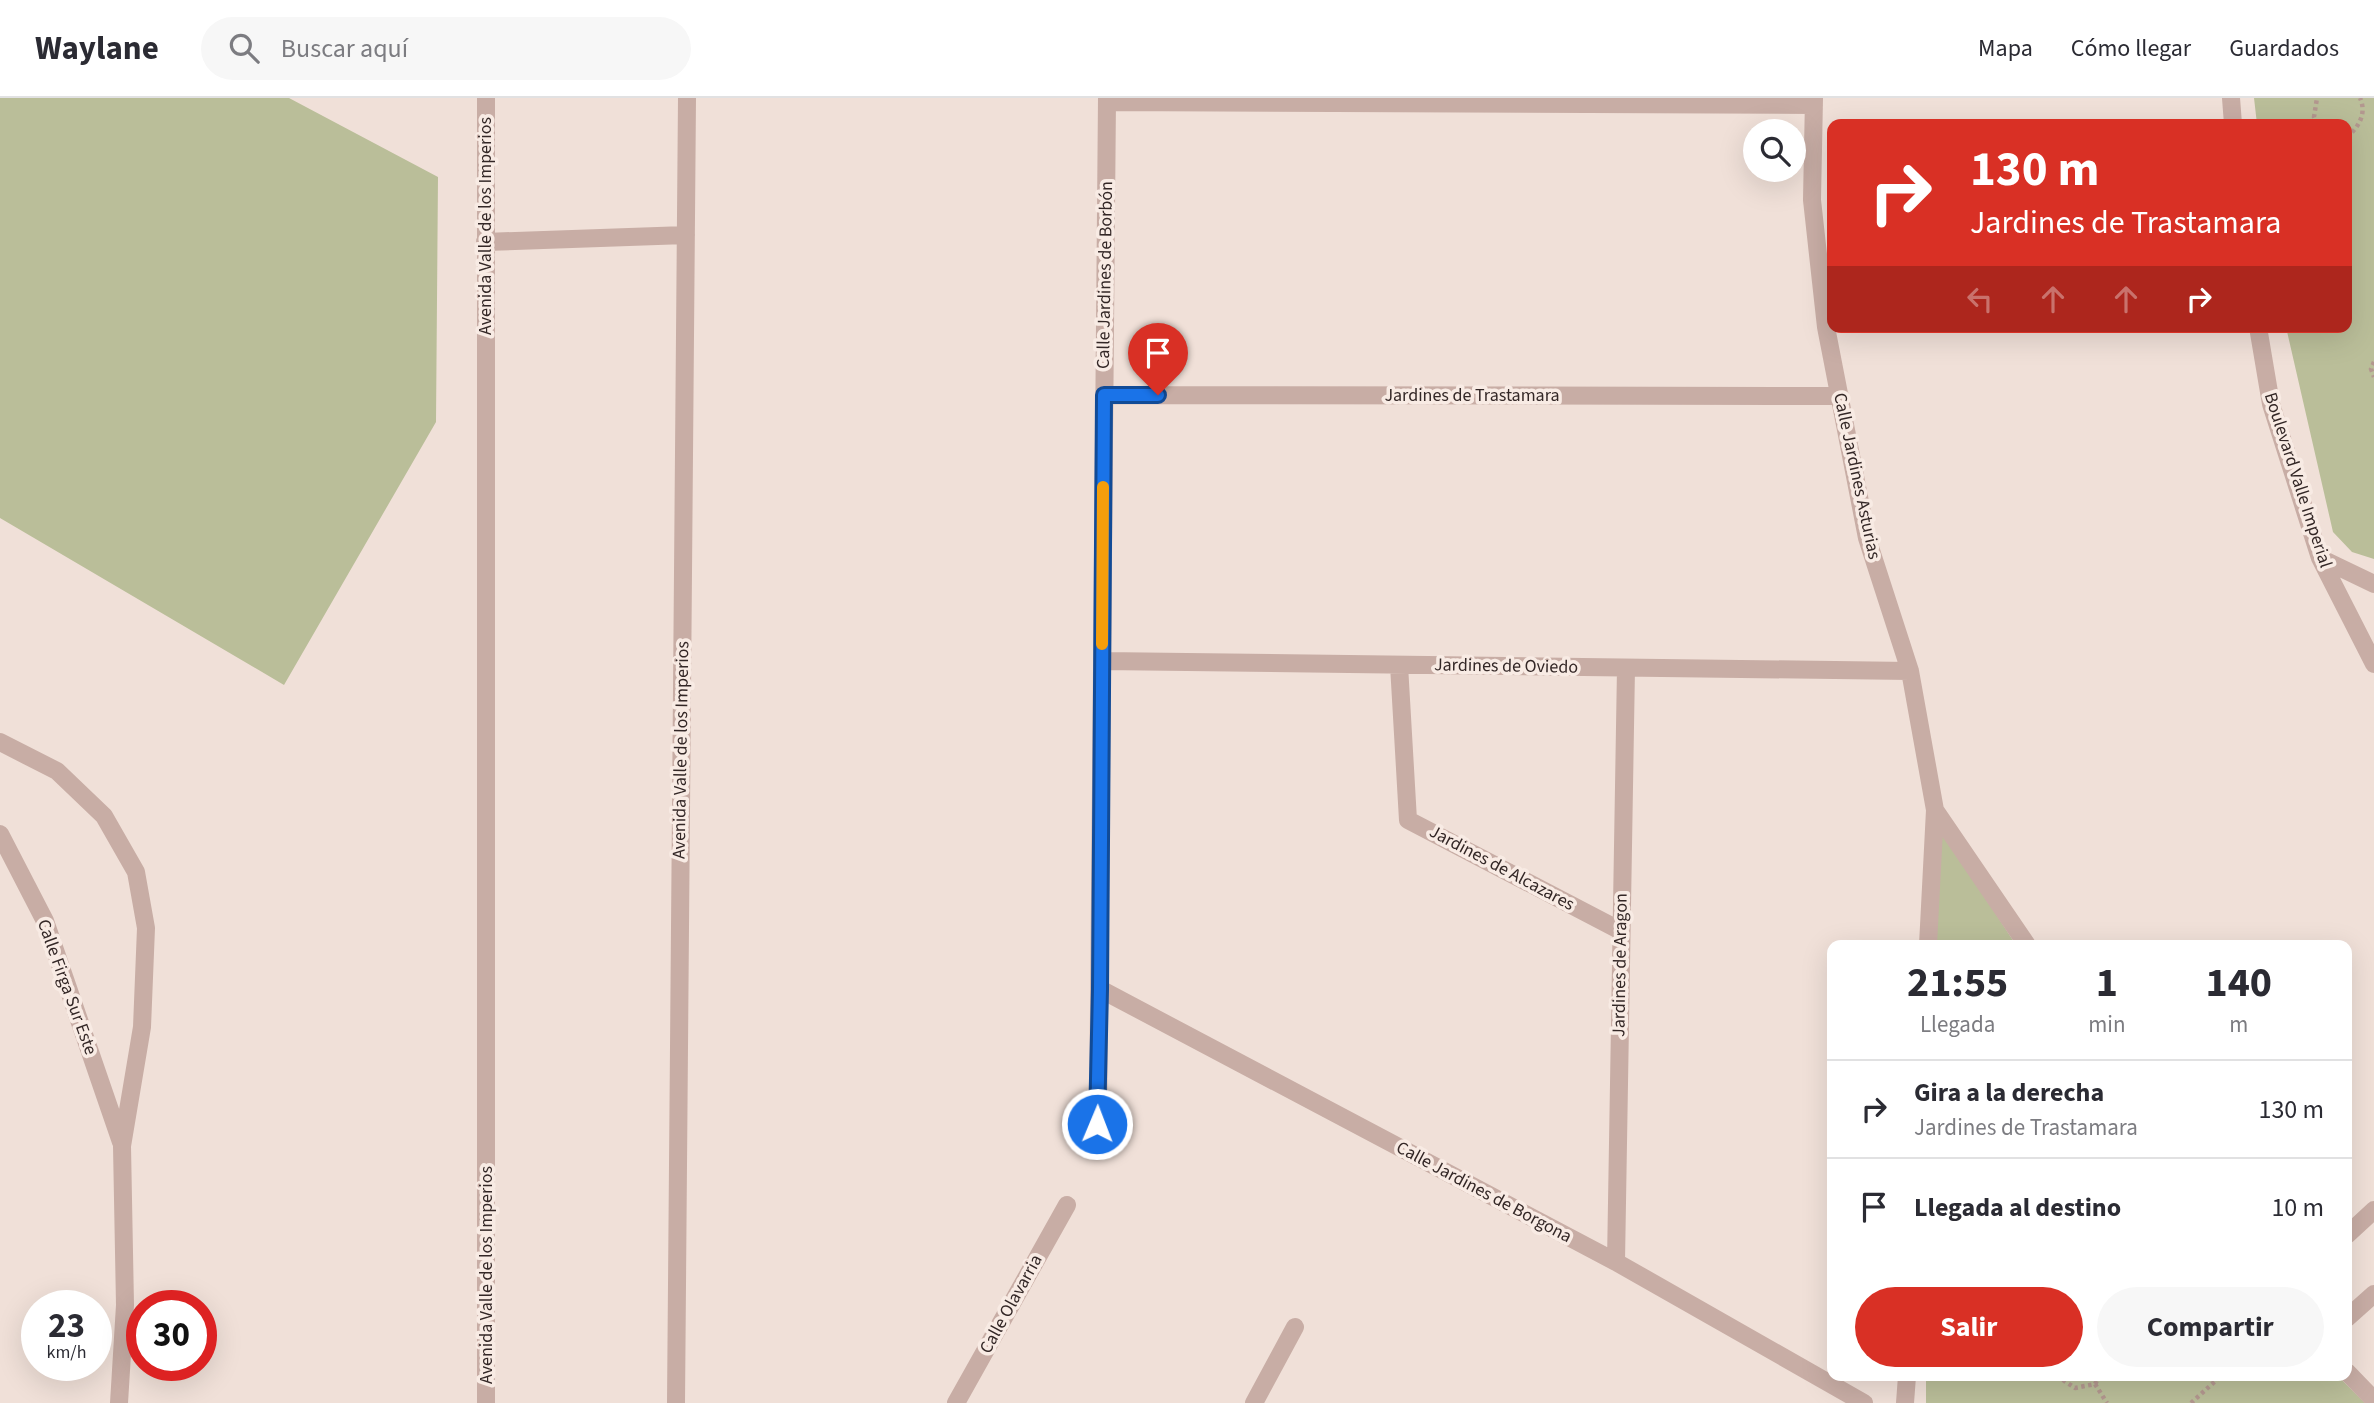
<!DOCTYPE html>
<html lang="es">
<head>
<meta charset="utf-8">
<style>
	:root { --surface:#fff; --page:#f7f7f7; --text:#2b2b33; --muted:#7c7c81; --line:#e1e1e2; --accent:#d93025 }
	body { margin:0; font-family:"Source Sans 3",sans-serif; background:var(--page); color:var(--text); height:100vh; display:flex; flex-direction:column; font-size:26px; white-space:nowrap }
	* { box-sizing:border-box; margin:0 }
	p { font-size:23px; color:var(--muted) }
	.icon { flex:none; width:38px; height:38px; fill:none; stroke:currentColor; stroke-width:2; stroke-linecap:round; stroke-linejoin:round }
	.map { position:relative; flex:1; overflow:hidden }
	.sheet { position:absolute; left:1827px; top:842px; width:525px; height:441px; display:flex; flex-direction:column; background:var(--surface); border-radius:14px; box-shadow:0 7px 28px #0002 }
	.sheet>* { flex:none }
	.banner { position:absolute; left:1827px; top:21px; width:525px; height:214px; border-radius:14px; box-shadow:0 7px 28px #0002; background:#d93025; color:#fff; overflow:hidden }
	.fabs { position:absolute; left:1743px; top:21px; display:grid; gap:14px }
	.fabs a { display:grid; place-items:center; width:63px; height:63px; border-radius:50%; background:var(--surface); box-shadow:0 7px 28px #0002; font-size:35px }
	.speed { position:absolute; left:21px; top:1192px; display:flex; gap:14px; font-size:35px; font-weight:700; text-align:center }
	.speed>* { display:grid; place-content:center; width:91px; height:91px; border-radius:50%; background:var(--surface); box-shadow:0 7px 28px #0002; line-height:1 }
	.speed small { font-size:18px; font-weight:400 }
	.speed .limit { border:10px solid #d22; background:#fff; color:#111 }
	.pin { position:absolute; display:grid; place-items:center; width:60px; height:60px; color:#fff; margin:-72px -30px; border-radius:50% 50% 50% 0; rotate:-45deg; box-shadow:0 0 7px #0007 }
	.pin .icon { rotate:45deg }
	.me { position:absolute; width:77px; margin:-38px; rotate:1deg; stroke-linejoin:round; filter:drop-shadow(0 0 5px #0008) }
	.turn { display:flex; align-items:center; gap:24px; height:147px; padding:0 28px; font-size:32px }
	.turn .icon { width:91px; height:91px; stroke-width:2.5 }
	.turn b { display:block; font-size:49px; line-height:60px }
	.lanes { display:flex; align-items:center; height:66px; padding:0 28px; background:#0003; justify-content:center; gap:35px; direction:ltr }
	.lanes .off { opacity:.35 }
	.eta { display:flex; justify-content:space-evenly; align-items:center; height:119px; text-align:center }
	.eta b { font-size:42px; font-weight:700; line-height:49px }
	.cta { display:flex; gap:14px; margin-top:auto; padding:14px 28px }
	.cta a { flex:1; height:80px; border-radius:42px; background:var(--accent); color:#fff; font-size:28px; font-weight:700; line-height:80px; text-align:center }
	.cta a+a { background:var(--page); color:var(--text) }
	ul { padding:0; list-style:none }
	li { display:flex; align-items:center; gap:21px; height:98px; padding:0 28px; border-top:2px solid var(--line) }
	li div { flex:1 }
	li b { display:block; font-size:26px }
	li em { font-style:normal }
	header { display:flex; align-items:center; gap:42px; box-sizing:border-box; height:98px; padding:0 35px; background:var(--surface); border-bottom:2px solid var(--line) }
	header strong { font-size:33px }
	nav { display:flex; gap:38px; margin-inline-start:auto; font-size:24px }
	.search { width:490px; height:63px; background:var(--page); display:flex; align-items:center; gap:18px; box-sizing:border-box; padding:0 24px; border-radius:38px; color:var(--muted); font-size:26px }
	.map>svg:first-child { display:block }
	.green { fill:#babe99 }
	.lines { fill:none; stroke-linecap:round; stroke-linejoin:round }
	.path { stroke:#b3978f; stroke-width:4.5; stroke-dasharray:3.5 3.5; stroke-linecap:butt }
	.minor { stroke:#c8ada5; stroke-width:18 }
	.route-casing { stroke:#114b97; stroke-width:18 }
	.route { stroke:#1a73e8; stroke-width:12 }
	.slow { stroke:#f59e0b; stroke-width:12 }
	.labels { text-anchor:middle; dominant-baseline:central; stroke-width:7; stroke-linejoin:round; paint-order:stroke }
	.street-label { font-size:18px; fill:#332726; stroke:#f8ebe4 }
</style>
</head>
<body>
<header>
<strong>Waylane</strong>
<div class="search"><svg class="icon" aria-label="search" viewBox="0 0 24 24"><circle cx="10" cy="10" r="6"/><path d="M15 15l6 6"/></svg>Buscar aquí</div>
<nav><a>Mapa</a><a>Cómo llegar</a><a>Guardados</a></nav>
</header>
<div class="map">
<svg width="2374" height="1305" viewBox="0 0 2374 1305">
	<rect width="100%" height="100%" fill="#f0e0d8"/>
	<path class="green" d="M0,0h289l149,79 -2,245 -152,263 -284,-167z
		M2254,0h120v461l-22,-7 -19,-20 -47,-205h61v-203h-90z
		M1938,727l78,120h-80z
		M1926,1278h412l27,27h-439z"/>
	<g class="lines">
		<path class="path" d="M2317,26l-3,-7 3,-19
			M2347,39c12,-10 20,-24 13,-39
			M2374,264l-3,7 3,8
			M2057,1278l18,12 20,-4 5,-8
			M2095,1286l12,19
			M2191,1305l30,-27"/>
		<path class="minor" d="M486,0v1305
			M1814,0l-2,102 14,127 41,211 43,133 25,139 92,135
			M2231,0l2,26
			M1107,4l707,3
			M485,144l201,-7
			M2258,229l13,77 49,154 54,106
			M1104,297l736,1
			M2320,460l54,26
			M1102,563l808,10
			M1399,567l9,155 213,111
			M0,644l57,29 47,45 32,56 10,56 -4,99 -20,119 3,159 -6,98
			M0,736l45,87 76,221
			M1928,847l7,-135
			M1100,891l516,273 248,141
			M1098,1026l9,-1026
			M2347,1137l27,-25
			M1616,1164l10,-594
			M2347,1220l27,-24
			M2347,1274l27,28
			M676,1305l11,-1305
			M956,1305l111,-198
			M1254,1305l41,-76
			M1905,1305l2,-27"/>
	</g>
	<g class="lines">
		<defs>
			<path id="route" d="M1097,1026l3,-135 4,-594h54"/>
		</defs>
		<use href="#route" class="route-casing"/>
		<use href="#route" class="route"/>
		<path class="slow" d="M1102,546l1,-157"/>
	</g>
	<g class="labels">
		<g class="street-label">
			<text transform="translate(485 128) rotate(-90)">Avenida Valle de los Imperios</text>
			<text transform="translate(1105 177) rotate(-89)">Calle Jardines de Borbón</text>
			<text x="1472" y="297">Jardines de Trastamara</text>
			<text transform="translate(1857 378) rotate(78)">Calle Jardines Asturias</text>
			<text transform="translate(2298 382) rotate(72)">Boulevard Valle Imperial</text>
			<text transform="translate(1506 568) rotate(1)">Jardines de Oviedo</text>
			<text transform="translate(681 652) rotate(-89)">Avenida Valle de los Imperios</text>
			<text transform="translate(1502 770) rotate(28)">Jardines de Alcazares</text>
			<text transform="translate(1620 867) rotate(-89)">Jardines de Aragon</text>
			<text transform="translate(67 889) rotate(70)">Calle Firga Sur Este</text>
			<text transform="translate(1484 1094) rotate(28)">Calle Jardines de Borgona</text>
			<text transform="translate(486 1177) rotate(-90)">Avenida Valle de los Imperios</text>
			<text transform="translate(1011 1206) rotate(-61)">Calle Olavarria</text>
		</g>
	</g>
</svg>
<div class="fabs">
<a><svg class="icon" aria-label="search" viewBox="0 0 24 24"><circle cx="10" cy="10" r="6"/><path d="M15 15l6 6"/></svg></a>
</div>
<div class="speed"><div>23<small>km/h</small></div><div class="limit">30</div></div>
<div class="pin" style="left:1158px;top:297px;background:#d93025"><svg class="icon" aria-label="arrive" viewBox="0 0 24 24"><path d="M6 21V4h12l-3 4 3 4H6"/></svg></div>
<svg class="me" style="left:1097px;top:1026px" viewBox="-20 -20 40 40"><circle r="17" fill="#1a73e8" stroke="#fff" stroke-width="3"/><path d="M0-11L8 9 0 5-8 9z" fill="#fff"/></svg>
<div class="banner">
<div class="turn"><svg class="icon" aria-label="right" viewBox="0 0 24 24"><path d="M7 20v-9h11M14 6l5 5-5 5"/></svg><div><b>130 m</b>Jardines de Trastamara</div></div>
<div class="lanes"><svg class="icon off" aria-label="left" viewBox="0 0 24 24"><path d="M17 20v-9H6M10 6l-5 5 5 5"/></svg><svg class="icon off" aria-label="ahead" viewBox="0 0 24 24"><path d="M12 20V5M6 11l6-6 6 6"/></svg><svg class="icon off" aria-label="ahead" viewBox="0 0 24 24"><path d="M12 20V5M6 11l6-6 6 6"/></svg><svg class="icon" aria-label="right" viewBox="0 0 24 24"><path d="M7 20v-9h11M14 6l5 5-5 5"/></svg></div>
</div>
<section class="sheet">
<div class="eta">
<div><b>21:55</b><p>Llegada</p></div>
<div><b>1</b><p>min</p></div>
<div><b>140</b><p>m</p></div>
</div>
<ul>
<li><svg class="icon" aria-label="right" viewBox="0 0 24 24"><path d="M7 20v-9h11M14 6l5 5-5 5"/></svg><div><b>Gira a la derecha</b><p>Jardines de Trastamara</p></div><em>130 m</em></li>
<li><svg class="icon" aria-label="arrive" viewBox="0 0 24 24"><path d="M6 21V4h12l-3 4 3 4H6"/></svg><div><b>Llegada al destino</b></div><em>10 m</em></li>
</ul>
<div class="cta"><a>Salir</a><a>Compartir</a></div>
</section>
</div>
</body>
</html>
